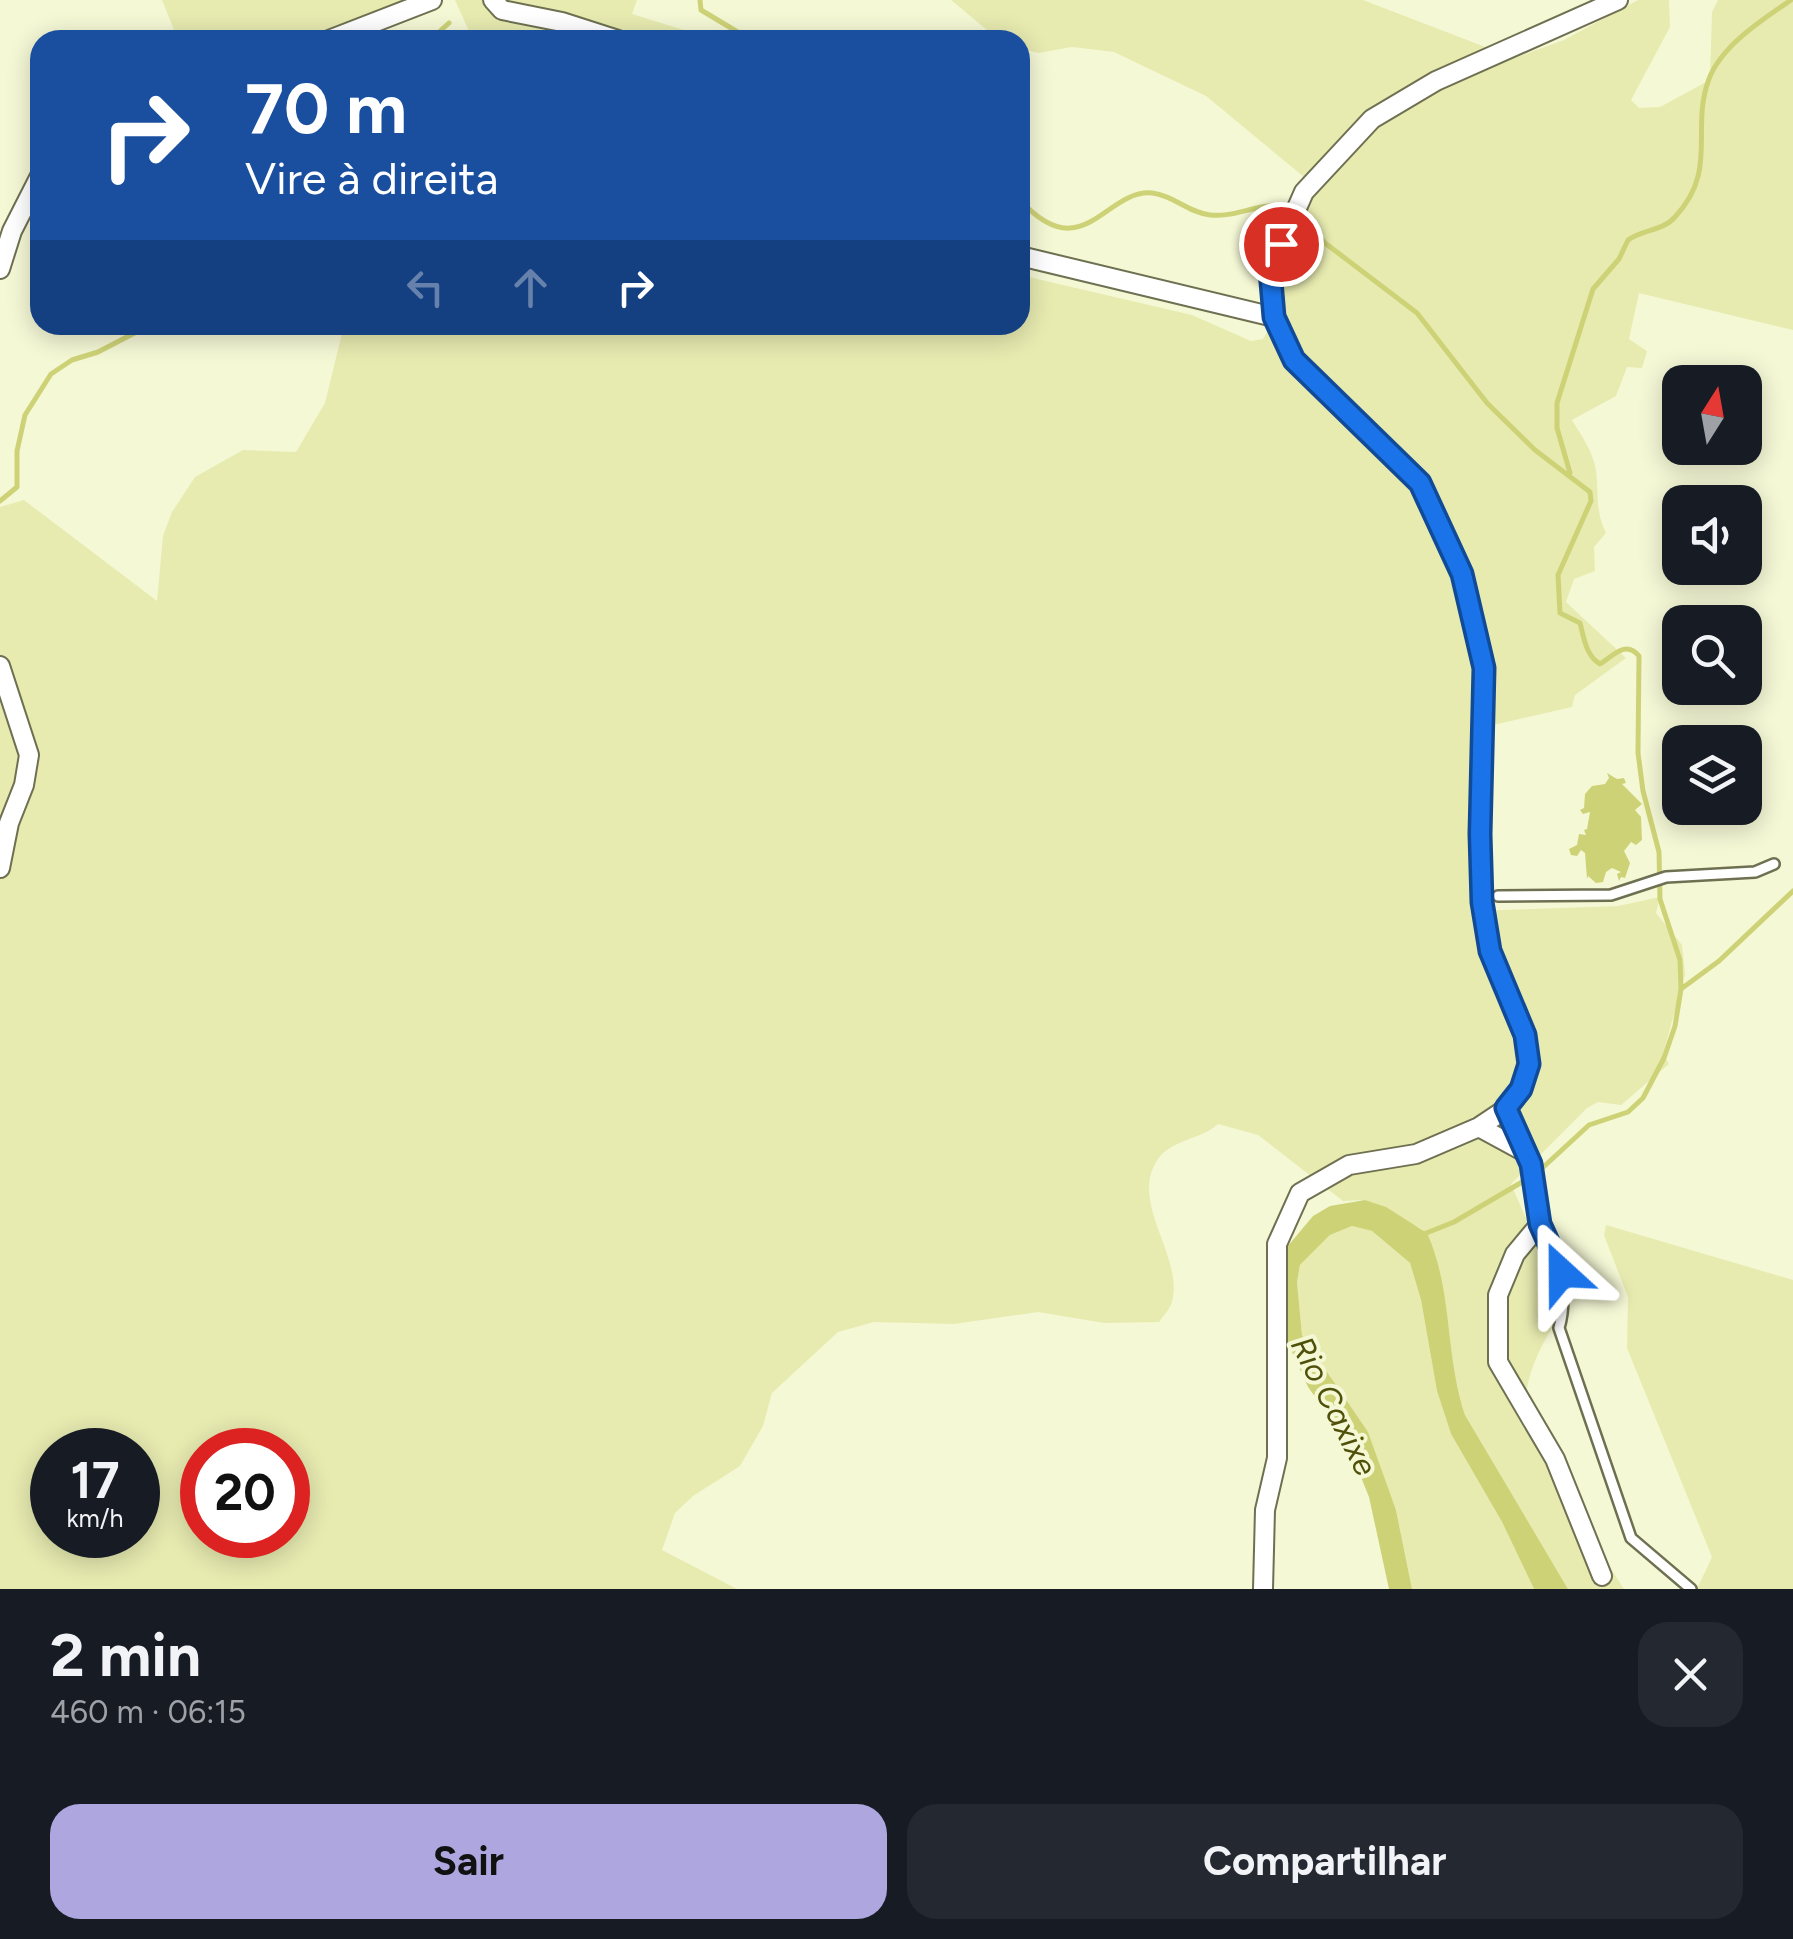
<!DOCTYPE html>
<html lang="pt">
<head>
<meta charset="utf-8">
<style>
	:root { --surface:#171b24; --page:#242831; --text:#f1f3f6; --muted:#9ea1a6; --accent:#aea7df }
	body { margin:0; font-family:Figtree,sans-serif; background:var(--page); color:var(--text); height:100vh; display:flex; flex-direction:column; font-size:38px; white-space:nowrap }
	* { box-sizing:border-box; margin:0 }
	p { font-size:32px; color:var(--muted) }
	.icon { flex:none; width:55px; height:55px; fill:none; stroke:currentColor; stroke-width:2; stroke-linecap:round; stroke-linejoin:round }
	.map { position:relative; height:1589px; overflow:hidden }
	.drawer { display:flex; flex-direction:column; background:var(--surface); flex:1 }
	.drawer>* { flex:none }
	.banner { position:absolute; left:30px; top:30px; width:1000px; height:305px; border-radius:30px; box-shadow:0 5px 25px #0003; background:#1a4fa0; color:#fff; overflow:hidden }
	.needle { width:65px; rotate:11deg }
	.buttons { position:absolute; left:1662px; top:365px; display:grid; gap:20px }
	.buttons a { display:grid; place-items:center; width:100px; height:100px; border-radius:20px; background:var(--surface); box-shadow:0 5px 25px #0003; font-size:50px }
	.speed { position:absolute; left:30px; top:1428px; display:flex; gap:20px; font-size:50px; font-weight:700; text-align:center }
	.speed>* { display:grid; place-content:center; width:130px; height:130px; border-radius:50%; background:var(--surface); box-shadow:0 5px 25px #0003; line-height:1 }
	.speed small { font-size:25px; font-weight:400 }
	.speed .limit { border:15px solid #d22; background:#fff; color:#111 }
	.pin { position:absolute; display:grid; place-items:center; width:85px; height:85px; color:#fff; margin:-42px; border:5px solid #fff; border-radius:50%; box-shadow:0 2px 10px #0007 }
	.me { position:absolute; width:110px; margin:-55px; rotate:336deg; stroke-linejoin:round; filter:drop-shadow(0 0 8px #0008) }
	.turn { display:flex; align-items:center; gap:35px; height:210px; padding:0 50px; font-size:45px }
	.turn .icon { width:130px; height:130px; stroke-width:2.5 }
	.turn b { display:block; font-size:70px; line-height:85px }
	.lanes { display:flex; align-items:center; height:95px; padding:0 50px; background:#0003; justify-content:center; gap:50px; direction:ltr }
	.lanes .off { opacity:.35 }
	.round { display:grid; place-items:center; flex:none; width:105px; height:105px; border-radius:30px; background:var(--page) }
	.summary { display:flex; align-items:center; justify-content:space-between; height:170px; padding:0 50px }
	h1 { font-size:60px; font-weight:700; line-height:75px }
	.primary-button { display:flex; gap:20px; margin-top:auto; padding:20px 50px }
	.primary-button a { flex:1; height:115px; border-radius:30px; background:var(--accent); color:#111; font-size:40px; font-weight:700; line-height:115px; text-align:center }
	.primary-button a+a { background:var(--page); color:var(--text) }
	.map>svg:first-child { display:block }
	.green { fill:#e7ebb0; fill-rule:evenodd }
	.water { fill:#ced277 }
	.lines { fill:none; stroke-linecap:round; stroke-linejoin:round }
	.stream { stroke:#ced277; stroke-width:5 }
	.service-casing { stroke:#6e7051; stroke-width:14 }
	.minor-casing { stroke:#6e7051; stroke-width:22 }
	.service { stroke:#fff; stroke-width:9 }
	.minor { stroke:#fff; stroke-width:18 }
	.route-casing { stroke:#114b97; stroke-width:25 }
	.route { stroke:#1a73e8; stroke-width:18 }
	.labels { text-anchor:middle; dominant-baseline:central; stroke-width:8; stroke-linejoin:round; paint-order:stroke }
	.water-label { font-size:32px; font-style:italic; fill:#4f510b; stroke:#f5f8d5 }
</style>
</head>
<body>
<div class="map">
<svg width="1793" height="1589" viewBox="0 0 1793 1589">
	<rect width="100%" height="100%" fill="#f5f8d5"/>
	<path class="green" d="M162,0h259l-74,40h-169z
		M455,0h182l-5,14 84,26h-243z
		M951,0h412l151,58 50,-18 74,-40h31l1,27 -39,73 8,8 21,-1 50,-27 2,-68 6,-12h75v330l-154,-37 -10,46 18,12 -5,17 -15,-1 -11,29 -44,24c10,17 21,31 24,51 3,23 -1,40 10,62l-12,14 1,24 -21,8 -8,23 60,56 -51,37 -3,12 -97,22 -1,182 144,-5 42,-9 -4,16 26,32 3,29 -22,80 6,10 -48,41 -23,-3 -11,6 -76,76 36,83 12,50c-16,24 -28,47 -33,76l78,165 20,31h-56l-103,-174 -9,-27 -11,-87 -23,-72 -57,-29 -22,1 -85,-66 -40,-11c-16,15 -47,16 -60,35 -30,43 26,96 14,143 -2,7 -9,14 -13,20l-55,1 -66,-11 -84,12 -80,-2 -36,10 -66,61 -9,33 -23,40 -47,30 -18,17 -13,37 75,39h-737v-1082l24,-7 133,101 6,-65 9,-24 23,-35 48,-27 53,2 29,-49 19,-78h676v-50l172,40 59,26 12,-2 4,-7 6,-43 9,-35 26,-61 -4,-16 -98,-81 -92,-44 -42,-5 -34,6 -18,-5v-8h-21zM52,1450h86v85h-86zM202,1450h86v85h-86z
		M1606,1225l187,55v309h-96l15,-32 -85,-209 1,-51 -24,-62z
		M1352,1226l20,5 38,32 11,37 16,91 14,43 51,88 32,67h-122l-16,-79 -11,-29 -54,-104 -29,-42 -5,-53 3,-17 30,-30z"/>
	<path class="water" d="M1607,773l10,6 7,-1 2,5 -4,1 20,20 -7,6 6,7 1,23 -6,5 -5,-3 -7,9 6,12 -5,15 -4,-1 -2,4 -2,-7 4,-2 -9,-4 -6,4 -3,10 -7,1 -8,-7 -1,3 -2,-26 -4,-3 -4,6 -6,-1 -2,-6 8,-4 2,-11 7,1 -2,-5 3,-1 3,-17 -7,2 -3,-4 4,-2 1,-14 7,-8 13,-2 4,-6z
		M1365,1200l21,7 41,26c26,57 18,123 38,182l103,174h-34l-32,-67 -51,-88 -14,-43 -16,-91 -11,-37 -38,-32 -20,-5 -22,9 -30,30 -3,17 5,53 66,97 28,78 16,79h-23l-20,-92 -23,-57 -38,-53 -27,-59 2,-66 4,-15 26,-31 17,-10z"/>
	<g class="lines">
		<path class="stream" d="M700,0l1,10 50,30
			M430,40l19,-17
			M1020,200c63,69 85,-11 132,-7 21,2 37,20 58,22 27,3 50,-14 78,-8
			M1305,219l20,24 92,70 70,90 48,47 55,42 1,9 -33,74 2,38 20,10c4,15 6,33 20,41 14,-9 26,-24 39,-8l-1,97 5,38 16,61 1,47 20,61 1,29 -6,37 -11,32 -21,40 -15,14 -39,13 -51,47
			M1570,473l-13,-45v-25l36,-114 26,-30 9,-19c15,-11 35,-9 47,-23 44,-47 15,-88 34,-138 12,-33 54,-60 82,-79
			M0,501l17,-14v-36l8,-36 26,-41 21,-14 26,-8 52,-27
			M1681,989l38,-28 74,-70
			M1424,1234l30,-12 75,-44"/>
		<defs>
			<path id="service" d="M1498,896l113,-1 55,-18 89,-5 19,-8
				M1540,1224c16,36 30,65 19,104l72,210 60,51"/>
			<path id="minor" d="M493,0l9,10 60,12 56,18
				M329,40l103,-40
				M1020,256l254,61
				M0,269l12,-38 28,-55
				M0,666l29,89 -5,30 -15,38 -9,45
				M1479,1127l46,25 -19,-43
				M1525,1152l6,13 9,59 -25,30 -17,41v67l57,97 47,117
				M1263,1589l2,-79 12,-52v-214l23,-51 49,-28 67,-11 63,-27 27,-18 15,-20 8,-24 -4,-30 -35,-84 -7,-49 -3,-68 4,-167 -22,-93 -42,-91 -126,-123 -20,-43 -4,-48 34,-77 68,-73 64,-38 182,-81"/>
		</defs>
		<use href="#service" class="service-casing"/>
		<use href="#minor" class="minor-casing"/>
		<use href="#service" class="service"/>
		<use href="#minor" class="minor"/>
	</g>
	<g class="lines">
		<defs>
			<path id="route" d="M1281,244l-11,26 4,47 20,43 126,123 42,91 22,94 -4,166 2,68 8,49 35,84 4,29 -8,25 -15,19 25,56 9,60 22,49"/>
		</defs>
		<use href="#route" class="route-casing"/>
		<use href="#route" class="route"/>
	</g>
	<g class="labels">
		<g class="water-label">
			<text transform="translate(1334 1406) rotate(63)">Rio Caxixe</text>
		</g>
	</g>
</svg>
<div class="buttons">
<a><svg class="needle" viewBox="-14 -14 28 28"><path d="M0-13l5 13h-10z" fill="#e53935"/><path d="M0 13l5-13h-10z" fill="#9ea1a6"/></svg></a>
<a><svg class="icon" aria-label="sound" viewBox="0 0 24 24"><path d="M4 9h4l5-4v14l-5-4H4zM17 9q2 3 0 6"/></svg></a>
<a><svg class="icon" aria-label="search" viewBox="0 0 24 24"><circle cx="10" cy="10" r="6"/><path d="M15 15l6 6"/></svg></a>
<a><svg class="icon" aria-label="layers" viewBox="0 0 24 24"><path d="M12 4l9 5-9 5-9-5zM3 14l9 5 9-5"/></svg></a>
</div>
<div class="speed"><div>17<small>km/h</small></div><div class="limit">20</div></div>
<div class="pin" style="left:1281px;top:244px;background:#d93025"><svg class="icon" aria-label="arrive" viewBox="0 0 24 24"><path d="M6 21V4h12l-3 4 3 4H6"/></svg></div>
<svg class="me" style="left:1562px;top:1273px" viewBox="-20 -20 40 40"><path d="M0-17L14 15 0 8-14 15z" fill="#1a73e8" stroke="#fff" stroke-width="4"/></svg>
<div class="banner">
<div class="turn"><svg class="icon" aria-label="right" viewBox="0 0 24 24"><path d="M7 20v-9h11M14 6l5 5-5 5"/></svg><div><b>70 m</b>Vire à direita</div></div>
<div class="lanes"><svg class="icon off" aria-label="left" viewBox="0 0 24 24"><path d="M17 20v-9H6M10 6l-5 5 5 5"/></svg><svg class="icon off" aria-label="ahead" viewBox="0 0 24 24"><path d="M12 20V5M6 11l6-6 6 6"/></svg><svg class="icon" aria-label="right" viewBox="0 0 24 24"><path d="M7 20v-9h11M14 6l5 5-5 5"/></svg></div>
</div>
</div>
<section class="drawer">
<div class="summary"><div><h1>2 min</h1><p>460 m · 06:15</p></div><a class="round"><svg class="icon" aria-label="close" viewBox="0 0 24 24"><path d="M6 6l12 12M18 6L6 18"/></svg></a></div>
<div class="primary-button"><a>Sair</a><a>Compartilhar</a></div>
</section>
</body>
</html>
